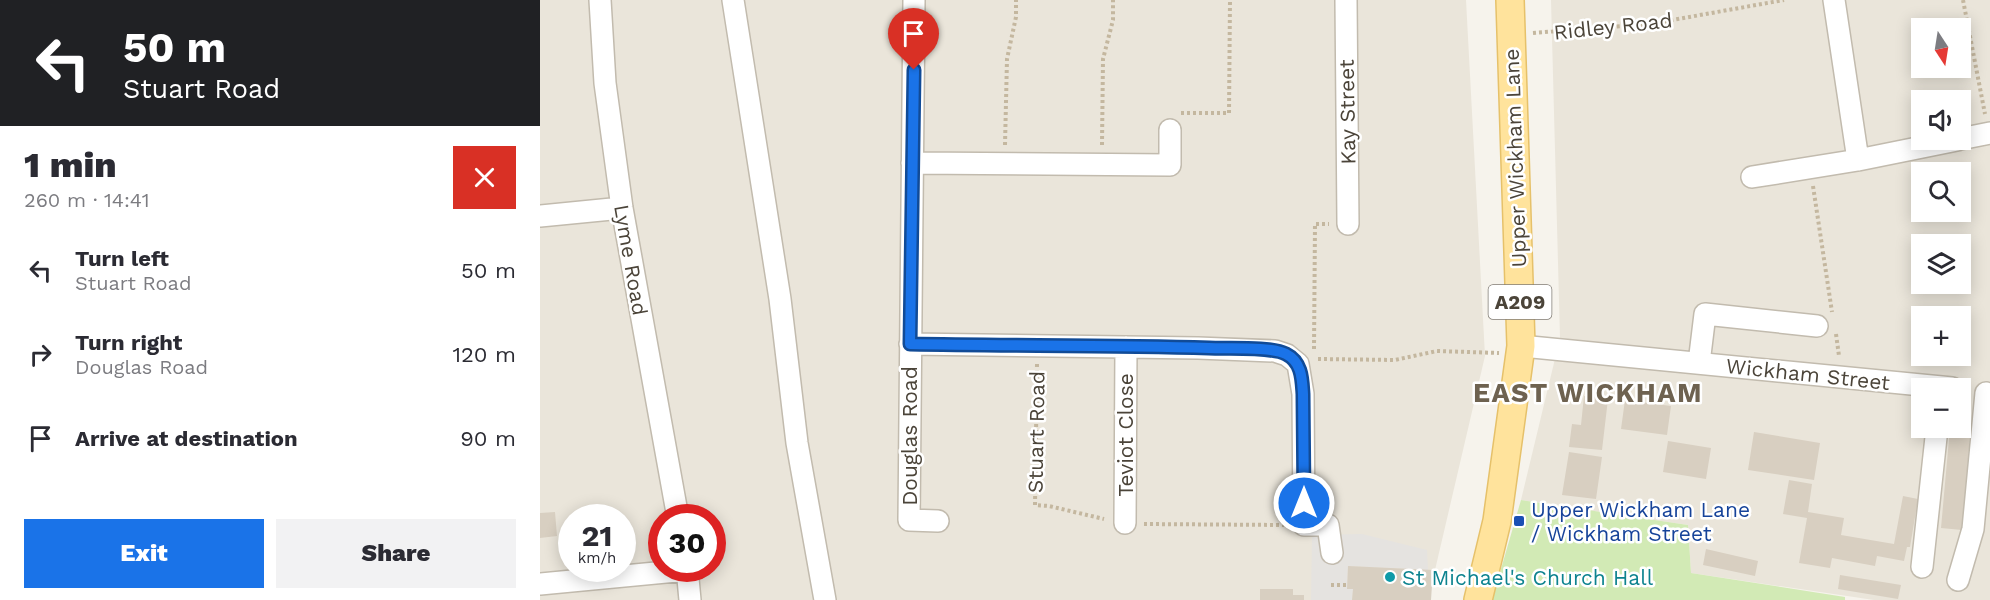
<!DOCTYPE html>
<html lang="en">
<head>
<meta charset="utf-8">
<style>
	:root { --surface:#fff; --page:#f2f2f3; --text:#2b2b33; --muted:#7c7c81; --accent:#1a73e8 }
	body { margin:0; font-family:"Work Sans",sans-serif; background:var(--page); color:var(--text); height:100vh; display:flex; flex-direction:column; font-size:22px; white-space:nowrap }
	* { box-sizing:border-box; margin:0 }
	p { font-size:20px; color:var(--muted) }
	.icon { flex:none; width:33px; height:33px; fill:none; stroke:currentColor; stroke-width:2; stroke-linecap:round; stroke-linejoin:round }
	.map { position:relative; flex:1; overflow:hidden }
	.drawer { display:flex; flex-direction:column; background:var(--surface); width:540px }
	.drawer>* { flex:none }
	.banner { background:#202124; color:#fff; overflow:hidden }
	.needle { width:39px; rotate:168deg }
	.controls { position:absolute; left:1371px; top:18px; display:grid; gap:12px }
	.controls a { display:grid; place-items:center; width:60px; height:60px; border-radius:0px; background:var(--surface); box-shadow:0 3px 15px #0003; font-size:30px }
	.speed { position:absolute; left:18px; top:504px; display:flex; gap:12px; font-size:30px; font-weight:700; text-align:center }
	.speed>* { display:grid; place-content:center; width:78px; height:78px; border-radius:50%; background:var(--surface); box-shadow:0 3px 15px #0003; line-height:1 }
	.speed small { font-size:15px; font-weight:400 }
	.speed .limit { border:9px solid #d22; background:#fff; color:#111 }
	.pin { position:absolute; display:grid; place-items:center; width:51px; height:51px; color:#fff; margin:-62px -26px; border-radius:50% 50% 50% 0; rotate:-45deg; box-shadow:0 0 6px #0007 }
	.pin .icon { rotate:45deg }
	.me { position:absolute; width:66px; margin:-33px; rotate:0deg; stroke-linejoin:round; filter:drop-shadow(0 0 4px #0008) }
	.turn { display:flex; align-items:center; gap:21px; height:126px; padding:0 24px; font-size:27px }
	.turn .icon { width:78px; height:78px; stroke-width:2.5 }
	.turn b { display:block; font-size:42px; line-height:51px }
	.round { display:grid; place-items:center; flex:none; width:63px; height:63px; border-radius:0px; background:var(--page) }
	.headline { display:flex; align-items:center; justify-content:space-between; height:102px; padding:0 24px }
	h1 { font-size:36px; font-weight:800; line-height:45px }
	.cta { display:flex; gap:12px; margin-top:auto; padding:12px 24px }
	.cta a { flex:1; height:69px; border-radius:0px; background:var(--accent); color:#fff; font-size:24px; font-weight:800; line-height:69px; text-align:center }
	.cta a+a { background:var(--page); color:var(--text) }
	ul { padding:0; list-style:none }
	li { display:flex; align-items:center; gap:18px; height:84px; padding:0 24px }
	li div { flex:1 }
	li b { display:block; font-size:22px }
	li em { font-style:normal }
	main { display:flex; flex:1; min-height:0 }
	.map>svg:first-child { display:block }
	.residential { fill:#eae5da; fill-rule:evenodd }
	.green { fill:#d2eab5 }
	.parking { fill:#e5e3e0 }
	.building { fill:#d8cfc1 }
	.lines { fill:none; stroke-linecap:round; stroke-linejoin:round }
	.minor-casing { stroke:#c2bbae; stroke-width:24 }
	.major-casing { stroke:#e6c16a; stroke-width:30 }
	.path { stroke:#c4b79f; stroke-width:4; stroke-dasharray:3 3; stroke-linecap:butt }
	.minor { stroke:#fff; stroke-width:21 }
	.major { stroke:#ffe39c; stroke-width:27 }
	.route-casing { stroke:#114b97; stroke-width:15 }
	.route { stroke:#1a73e8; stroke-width:10 }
	.transit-dot { fill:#1a4fb4; stroke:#fff; stroke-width:2 }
	.culture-dot { fill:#0f9aa8; stroke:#fff; stroke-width:2 }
	.labels { text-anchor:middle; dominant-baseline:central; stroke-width:5; stroke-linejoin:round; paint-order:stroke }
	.shield { fill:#fff; stroke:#817c74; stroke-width:1.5 }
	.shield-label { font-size:20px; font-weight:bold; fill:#4b4439 }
	.street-label { font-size:21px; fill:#4b4439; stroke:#fff }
	.transit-label { font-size:21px; fill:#164399; stroke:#fff; text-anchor:start }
	.culture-label { font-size:21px; fill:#0d838f; stroke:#fff; text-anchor:start }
	.district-label { font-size:27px; font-weight:bold; letter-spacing:1.5px; fill:#6e6250; stroke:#fff }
</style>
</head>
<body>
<main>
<section class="drawer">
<div class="banner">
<div class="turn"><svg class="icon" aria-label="left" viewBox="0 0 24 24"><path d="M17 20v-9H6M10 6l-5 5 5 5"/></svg><div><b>50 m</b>Stuart Road</div></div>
</div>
<div class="headline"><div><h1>1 min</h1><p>260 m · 14:41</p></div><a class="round" style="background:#d93025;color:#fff"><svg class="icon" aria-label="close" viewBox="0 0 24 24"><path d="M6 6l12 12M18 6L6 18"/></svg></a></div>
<ul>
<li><svg class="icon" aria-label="left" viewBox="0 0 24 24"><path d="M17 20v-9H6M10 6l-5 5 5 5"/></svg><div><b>Turn left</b><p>Stuart Road</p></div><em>50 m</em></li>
<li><svg class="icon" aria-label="right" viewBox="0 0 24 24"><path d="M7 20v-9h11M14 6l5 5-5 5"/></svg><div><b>Turn right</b><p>Douglas Road</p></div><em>120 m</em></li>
<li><svg class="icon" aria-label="arrive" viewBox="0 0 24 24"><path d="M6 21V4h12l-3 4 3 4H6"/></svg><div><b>Arrive at destination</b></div><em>90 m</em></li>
</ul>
<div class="cta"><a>Exit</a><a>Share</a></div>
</section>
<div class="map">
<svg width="1450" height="600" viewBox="0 0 1450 600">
	<rect width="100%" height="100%" fill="#f6f3ec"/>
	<path class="residential" d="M0,0h926l19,356 -57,244h-888zM32,518h50v50h-50zM122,518h50v50h-50z
		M1011,0h439v600h-116l-183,-27 -3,-48 -167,-25 39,-162zM1382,28h38v40h-38zM1382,100h38v40h-38zM1382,172h38v40h-38zM1382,244h38v40h-38zM1382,316h38v40h-38zM1382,388h38v40h-38z"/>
	<path class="green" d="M981,500l167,25 3,48 154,24v3h-353z"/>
	<path class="parking" d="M822,534l65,16 1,20 -80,-4 -1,22 6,1 -1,11h-41l1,-65z"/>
	<path class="building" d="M1044,396l24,3 -6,51 -33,-3 3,-23 9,1z
		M1085,400l46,6 -4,29 -46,-6z
		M1420,422l11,1 -9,107 -21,-2 9,-100h10z
		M1214,432l66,11 -6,37 -66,-10z
		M1128,441l43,7 -5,31 -43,-7z
		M1029,452l33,5 -6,42 -34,-4z
		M1249,480l23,4 -4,28 36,6 -3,17 53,9 9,-48 15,3 -8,48h-3l-3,14 -27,-5 -2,10 -43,-8 -2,10 -31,-5 8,-45 -24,-4z
		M15,512l2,24 -17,2v-25z
		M1166,549l52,12 -3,15 -52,-11z
		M808,566l85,4 -2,30h-79l1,-11h-6z
		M1300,575l61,10 -3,14 -60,-10z
		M720,589h33v6h11v5h-44z"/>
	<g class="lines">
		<defs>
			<path id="minor" d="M60,0l5,83 17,125 56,310
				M193,0l47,299 17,144 28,157
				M374,0l-5,520 29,1
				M806,0l2,224
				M1294,0l24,160
				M1420,139l30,-6
				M372,163l258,2v-35
				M1212,177l106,-17 99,-20
				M0,216l82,-8
				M370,344l288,4 77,3 12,4 11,9 5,30 1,131h24l4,28
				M981,346l431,42
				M1159,363l6,-49 112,12
				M585,523l1,-176
				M1382,567l15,-139
				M147,568l3,32
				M1418,580l15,-51 13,-136
				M0,584l147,-14"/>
			<path id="major" d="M938,600l19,-79 24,-175 -11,-346"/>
		</defs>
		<use href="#minor" class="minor-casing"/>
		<use href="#major" class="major-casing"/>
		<path class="path" d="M1423,0l22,114
			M993,33l117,-9 134,-24
			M641,113h48l1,-113
			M465,145l2,-86 9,-42v-17
			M562,145l1,-86 10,-39v-20
			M1273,186l19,126
			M1296,334l3,22
			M774,349l1,-125h14
			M778,359l77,1 42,-9 62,2
			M497,364l-2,141 14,1 55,13
			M604,524l140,1
			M791,585h16"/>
		<use href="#minor" class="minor"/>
		<use href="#major" class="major"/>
	</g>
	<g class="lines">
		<defs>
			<path id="route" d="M374,70l-4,274c99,2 199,1 299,4 19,1 61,-2 77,6 16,8 16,25 17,40l1,109"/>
		</defs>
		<use href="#route" class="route-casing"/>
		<use href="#route" class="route"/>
	</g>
	<rect class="transit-dot" x="973" y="515" width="12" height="12" rx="3"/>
	<circle class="culture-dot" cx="850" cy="577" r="6"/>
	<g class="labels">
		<rect class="shield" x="948.5" y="285" width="63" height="34" rx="4.5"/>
		<g class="shield-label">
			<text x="980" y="302">A209</text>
		</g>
		<g class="street-label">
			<text transform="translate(1073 26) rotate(-6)">Ridley Road</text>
			<text transform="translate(807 112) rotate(-91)">Kay Street</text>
			<text transform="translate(975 158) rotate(-92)">Upper Wickham Lane</text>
			<text transform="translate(91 260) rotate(80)">Lyme Road</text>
			<text transform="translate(1268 374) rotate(6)">Wickham Street</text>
			<text transform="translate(496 432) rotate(-89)">Stuart Road</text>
			<text transform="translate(585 435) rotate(-90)">Teviot Close</text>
			<text transform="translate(369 436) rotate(-90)">Douglas Road</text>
		</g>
		<g class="transit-label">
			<text x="991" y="509">Upper Wickham Lane<tspan x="991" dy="24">/ Wickham Street</tspan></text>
		</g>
		<g class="culture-label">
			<text x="862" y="577">St Michael's Church Hall</text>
		</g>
		<g class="district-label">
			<text x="1048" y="393">EAST WICKHAM</text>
		</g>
	</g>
</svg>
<div class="controls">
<a><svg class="needle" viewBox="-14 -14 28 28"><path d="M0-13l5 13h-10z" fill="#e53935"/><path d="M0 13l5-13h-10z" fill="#7c7c81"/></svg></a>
<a><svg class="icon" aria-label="sound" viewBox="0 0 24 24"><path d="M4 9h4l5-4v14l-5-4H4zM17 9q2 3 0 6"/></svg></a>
<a><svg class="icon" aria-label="search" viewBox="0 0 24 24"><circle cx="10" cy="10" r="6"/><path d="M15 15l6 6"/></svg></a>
<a><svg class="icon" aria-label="layers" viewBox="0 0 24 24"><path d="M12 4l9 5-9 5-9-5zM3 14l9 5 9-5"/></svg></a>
<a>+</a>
<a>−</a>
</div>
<div class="speed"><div>21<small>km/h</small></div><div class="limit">30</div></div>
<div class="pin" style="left:374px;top:70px;background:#d93025"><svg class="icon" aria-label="arrive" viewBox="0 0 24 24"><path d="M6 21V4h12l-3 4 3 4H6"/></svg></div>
<svg class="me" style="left:764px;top:503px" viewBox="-20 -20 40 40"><circle r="17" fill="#1a73e8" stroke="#fff" stroke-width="3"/><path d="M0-11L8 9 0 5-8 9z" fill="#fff"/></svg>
</div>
</main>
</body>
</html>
